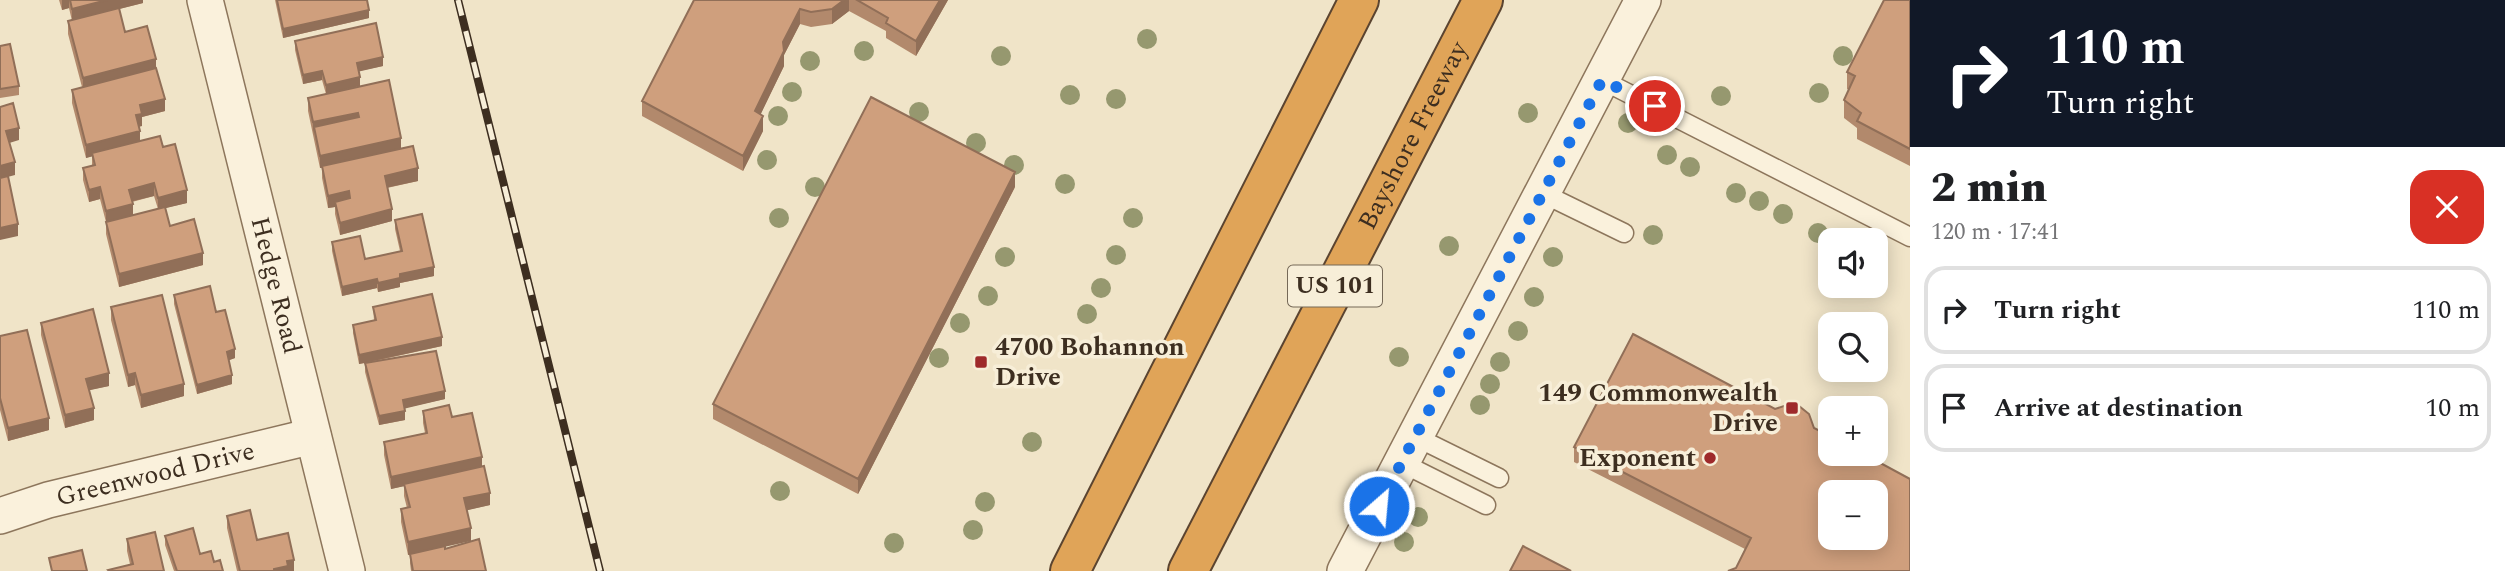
<!DOCTYPE html>
<html lang="en">
<head>
<meta charset="utf-8">
<style>
	:root { --surface:#fff; --page:#f6f6f6; --text:#202124; --muted:#757577; --line:#e0e0e0 }
	body { margin:0; font-family:Spectral,serif; background:var(--page); color:var(--text); height:100vh; display:flex; flex-direction:column; font-size:26px; white-space:nowrap }
	* { box-sizing:border-box; margin:0 }
	p { font-size:23px; color:var(--muted) }
	.icon { flex:none; width:38px; height:38px; fill:none; stroke:currentColor; stroke-width:2; stroke-linecap:round; stroke-linejoin:round }
	.map { position:relative; flex:1; overflow:hidden }
	.details { display:flex; flex-direction:column; background:var(--surface); width:595px }
	.details>* { flex:none }
	.hud { background:#111827; color:#fff; overflow:hidden }
	.tools { position:absolute; left:1818px; top:228px; display:grid; gap:14px }
	.tools a { display:grid; place-items:center; width:70px; height:70px; border-radius:14px; background:var(--surface); box-shadow:0 4px 18px #0003; font-size:35px }
	.pin { position:absolute; display:grid; place-items:center; width:60px; height:60px; color:#fff; margin:-30px; border:4px solid #fff; border-radius:50%; box-shadow:0 2px 7px #0007 }
	.me { position:absolute; width:77px; margin:-38px; rotate:27deg; stroke-linejoin:round; filter:drop-shadow(0 0 5px #0008) }
	.turn { display:flex; align-items:center; gap:24px; height:147px; padding:0 21px; font-size:32px }
	.turn .icon { width:91px; height:91px; stroke-width:2.5 }
	.turn b { display:block; font-size:49px; line-height:60px }
	.round { display:grid; place-items:center; flex:none; width:74px; height:74px; border-radius:21px; background:var(--page) }
	.head { display:flex; align-items:center; justify-content:space-between; height:119px; padding:0 21px }
	h1 { font-size:42px; font-weight:800; line-height:52px }
	ul { padding:0; list-style:none }
	li { display:flex; align-items:center; gap:21px; height:88px; margin:0 14px 10px; padding:0 7px; border:4px solid var(--line); border-radius:21px }
	li div { flex:1 }
	li b { display:block; font-size:26px }
	li em { font-style:normal }
	main { display:flex; flex:1; min-height:0 }
	.map>svg:first-child { display:block }
	.lines { fill:none; stroke-linecap:round; stroke-linejoin:round }
	.lane-casing { stroke:#8d765c; stroke-width:21 }
	.street-casing { stroke:#8d765c; stroke-width:38 }
	.highway-casing { stroke:#5b4430; stroke-width:42 }
	.lane { stroke:#faf1dc; stroke-width:18 }
	.street { stroke:#faf1dc; stroke-width:35 }
	.highway { stroke:#e0a458; stroke-width:38 }
	.rail-casing { stroke:#3d2e20; stroke-width:8 }
	.rail { stroke:#f7eed8; stroke-width:5; stroke-dasharray:16; stroke-linecap:butt }
	.tree { fill:#96986f }
	.wall { fill:#b2896c; fill-rule:evenodd }
	.shaded-wall { fill:#916f58 }
	.building { fill:#cf9f7d; stroke:#916f58; stroke-width:2; fill-rule:evenodd }
	.route { stroke:#1a73e8; stroke-width:12; stroke-dasharray:0 21.6 }
	.poi-dot { fill:#9e2a2b; stroke:#f7eed8; stroke-width:2.5 }
	.labels { text-anchor:middle; dominant-baseline:central; stroke-width:7; stroke-linejoin:round; paint-order:stroke }
	.shield { fill:#f7eed8; stroke:#756857; stroke-width:2 }
	.shield-label { font-size:24px; font-weight:bold; fill:#3d2e20 }
	.street-label { font-size:26px; fill:#3d2e20; stroke:#f7eed8 }
	.poi-label { font-size:26px; font-weight:bold; fill:#3d2e20; stroke:#f7eed8; text-anchor:end }
</style>
</head>
<body>
<main>
<div class="map">
<svg width="1910" height="571" viewBox="0 0 1910 571">
	<rect width="100%" height="100%" fill="#f0e4c8"/>
	<g class="lines">
		<defs>
			<path id="lane" d="M1602,80l308,157
				M1542,193l82,40
				M1416,437l83,41
				M1402,463l84,42"/>
			<g id="street">
				<path id="s1" d="M205,0l142,571"/>
				<path id="s2" d="M0,516l48,-16 265,-64"/>
				<path d="M1345,571l298,-571"/>
			</g>
			<g id="highway">
				<path d="M1070,571l289,-571"/>
				<path id="s3" d="M1188,571l295,-571"/>
			</g>
		</defs>
		<use href="#lane" class="lane-casing"/>
		<use href="#street" class="street-casing"/>
		<use href="#highway" class="highway-casing"/>
		<use href="#lane" class="lane"/>
		<use href="#street" class="street"/>
		<use href="#highway" class="highway"/>
		<defs>
			<path id="rail" d="M458,0l142,571"/>
		</defs>
		<use href="#rail" class="rail-casing"/>
		<use href="#rail" class="rail"/>
	</g>
	<g class="tree">
		<circle cx="1147" cy="39" r="10"/>
		<circle cx="864" cy="51" r="10"/>
		<circle cx="1001" cy="56" r="10"/>
		<circle cx="1843" cy="56" r="10"/>
		<circle cx="810" cy="61" r="10"/>
		<circle cx="792" cy="92" r="10"/>
		<circle cx="1819" cy="93" r="10"/>
		<circle cx="1070" cy="95" r="10"/>
		<circle cx="1721" cy="96" r="10"/>
		<circle cx="1116" cy="99" r="10"/>
		<circle cx="919" cy="112" r="10"/>
		<circle cx="1528" cy="113" r="10"/>
		<circle cx="778" cy="116" r="10"/>
		<circle cx="1628" cy="123" r="10"/>
		<circle cx="976" cy="143" r="10"/>
		<circle cx="1667" cy="155" r="10"/>
		<circle cx="767" cy="160" r="10"/>
		<circle cx="1014" cy="165" r="10"/>
		<circle cx="1690" cy="167" r="10"/>
		<circle cx="1065" cy="184" r="10"/>
		<circle cx="815" cy="187" r="10"/>
		<circle cx="1736" cy="193" r="10"/>
		<circle cx="1759" cy="201" r="10"/>
		<circle cx="1783" cy="214" r="10"/>
		<circle cx="779" cy="218" r="10"/>
		<circle cx="1133" cy="218" r="10"/>
		<circle cx="1818" cy="233" r="10"/>
		<circle cx="1653" cy="235" r="10"/>
		<circle cx="1449" cy="246" r="10"/>
		<circle cx="1116" cy="255" r="10"/>
		<circle cx="1005" cy="257" r="10"/>
		<circle cx="1553" cy="257" r="10"/>
		<circle cx="1101" cy="288" r="10"/>
		<circle cx="988" cy="296" r="10"/>
		<circle cx="1534" cy="297" r="10"/>
		<circle cx="1087" cy="314" r="10"/>
		<circle cx="960" cy="323" r="10"/>
		<circle cx="1518" cy="331" r="10"/>
		<circle cx="1399" cy="357" r="10"/>
		<circle cx="939" cy="358" r="10"/>
		<circle cx="1500" cy="362" r="10"/>
		<circle cx="1490" cy="384" r="10"/>
		<circle cx="1480" cy="405" r="10"/>
		<circle cx="1032" cy="442" r="10"/>
		<circle cx="780" cy="491" r="10"/>
		<circle cx="985" cy="502" r="10"/>
		<circle cx="1418" cy="517" r="10"/>
		<circle cx="973" cy="530" r="10"/>
		<circle cx="1404" cy="542" r="10"/>
		<circle cx="894" cy="543" r="10"/>
	</g>
	<path class="wall" d="M59,0h84v3l-24,6 6,23 31,36 9,43 -23,6v9l-4,1 2,14 23,6 24,56 -22,5 5,18 33,39 -84,22 -13,-53v-12l-6,-23 -11,3 -6,-22v-12l9,-2v-10l-6,2 -14,-55v-13l10,-3 -14,-53v-13h4l-3,-13 -7,2zM154,196l4,13 -25,6 -1,-13z
		M275,0h92l2,18 -86,20z
		M694,0h254l-32,56 -30,-18v-7l-37,-20 -17,13 -21,3 -11,-3 -16,31v11l-24,49 3,16 -20,40 -101,-55v-15z
		M1910,0v166l-53,-27v-11l-13,-10v-18l5,-10 -2,-1v-17z
		M295,41l88,25 -24,5 -33,23 -4,-14 -19,4 -8,-34z
		M0,46l19,40v9l-19,3z
		M389,80l12,68 17,33 -31,7 5,33 -52,14 -5,-21v-7l-7,1 -6,-30v-10h-2l-12,-57v-13z
		M1015,187l-157,307 -145,-75v-15z
		M395,220l39,56 -34,7v4l-22,5 -1,-4 -35,8 -10,-45v-9l33,17 35,-8 -5,-22z
		M174,295l42,17 19,46 -6,2 3,24 -35,10 -23,-90z
		M111,307l73,89 -43,12 -6,-23 -7,2 -17,-67z
		M373,307l69,39 -76,17 79,36 -41,9 1,12 -26,5 -14,-53v-9l-6,1 -6,-31v-8l21,-5z
		M41,323l68,63 -20,4 5,30 -29,8 -24,-93z
		M0,336l49,94 -41,11 -8,-31z
		M1775,409l39,19 -78,140 9,-19 -171,-87v-15z
		M423,411l29,6 30,50 8,38 -23,5 -22,37v2l41,22h-75l-1,-8v-9l-2,1 -7,-33v-13l6,-1 -3,-12v-10l-13,3 -7,-34v-13l41,-9 -2,-10z
		M227,516l30,24 37,31h-57l-10,-43z
		M165,536l49,26 9,9h-49l-9,-26z
		M127,539l37,32 -34,-7 -3,-13z"/>
	<path class="shaded-wall" d="M62,0h7v8l-7,2z
		M107,0h36v3l-71,18v-12z
		M844,0h5v11l-17,13v-15z
		M940,0h8l-32,56v-15z
		M800,9v15l-16,31v11l-29,60v-15l28,-69z
		M369,10v8l-86,20v-9z
		M383,57v9l-26,6v-9z
		M156,59v13l-73,18v-12z
		M322,71v9l-19,4v-9z
		M360,77v9l-34,8v-9z
		M165,99v12l-23,6v9l-6,1v-12l4,-10z
		M358,113v12l-44,2 -1,8v-13z
		M763,116v15l-20,40v-15z
		M19,128v12l-13,4v-13z
		M140,131v13l-54,14v-13z
		M401,138v12l-81,18v-12z
		M15,162v13l-15,4v-13z
		M418,168v13l-33,7v-12z
		M1015,172v15l-157,307v-15z
		M154,183v13l-25,6v-12z
		M100,187v12l-11,3v-12z
		M187,190v13l-29,7v-12z
		M349,191v12l-14,-1v5l-7,1v-12z
		M133,204v13l-27,6v-12z
		M392,209v12l-52,14v-12z
		M18,224v12l-18,4v-12z
		M203,253v12l-84,22v-13z
		M434,267v9l-34,7v4l-22,5v-9l22,-9z
		M377,279v9l-35,8v-9z
		M442,337v9l-83,18v-9z
		M235,349v9l-8,3v-9z
		M109,373v13l-23,5v-12z
		M135,373v12l-7,2v-12z
		M232,375v9l-35,10v-9z
		M184,384v12l-43,12v-13z
		M445,391v8l-42,10v-9z
		M94,408v12l-29,8v-13z
		M405,411v9l-26,5v-9z
		M49,418v12l-41,11v-13z
		M482,457v12l-91,20v-12z
		M490,493v12l-26,6v-13z
		M471,528v13l-63,14v-13z
		M294,560v11h-20v-2l13,-8z"/>
	<path class="building" d="M70,0h37l-35,9z
		M277,0h90l2,10 -86,19z
		M694,0h150l-12,9 -21,3 -11,-3 -17,33 1,9 -29,60 8,5 -20,40 -101,-55z
		M857,0h83l-24,41 -30,-18 2,-5z
		M1884,0h26v149l-53,-28 4,-8 -17,-13 11,-24 -8,-4z
		M119,8l6,24 22,-6 9,33 -73,19 -15,-57z
		M376,23l7,34 -26,6 3,14 -34,8 -4,-14 -19,4 -8,-34z
		M10,44l9,42 -19,3v-43z
		M156,68l9,31 -25,6 2,9 -6,1 4,16 -54,14 -14,-55z
		M389,80l12,58 -81,18 -6,-29 45,-10 -1,-4 -45,9 -5,-24z
		M871,97l144,75 -157,307 -145,-75z
		M13,103l6,25 -13,3 9,31 -15,4v-59z
		M160,136l3,11 12,-3 12,46 -29,8 -4,-15 -25,7 4,14 -27,7 -6,-24 -11,3 -6,-22 12,-3 -3,-12z
		M413,146l5,22 -33,8 7,33 -52,14 -5,-21 15,-4 -1,-7 -21,5 -6,-30z
		M8,176l10,48 -18,4v-50z
		M165,207l5,19 24,-7 9,34 -84,21 -13,-52z
		M422,214l12,53 -34,7v4l-22,5 -1,-4 -35,8 -10,-45 28,-6 5,23 37,-8 -7,-31z
		M210,286l6,26 9,-2 10,39 -8,3 5,23 -35,10 -23,-90z
		M432,294l10,43 -83,18 -6,-30 23,-5 -3,-13z
		M162,295l22,89 -43,11 -6,-22 -7,2 -17,-68z
		M93,309l16,64 -23,6 8,29 -29,7 -24,-92z
		M27,330l22,88 -41,10 -8,-30v-62z
		M1633,334l142,75 12,-4 12,1 10,8 5,14 16,8v17h32l48,26v92h-182l8,-3 15,-30 -177,-91zM1830,492h46v45h-46z
		M436,351l9,40 -42,9 2,11 -26,5 -14,-53z
		M449,405l3,12 20,-4 10,44 -91,20 -7,-35 43,-9 -4,-22z
		M484,466l6,27 -26,5 7,30 -63,14 -7,-33 9,-2 -6,-23z
		M250,510l7,30 31,-7 6,27 -7,1 1,5 -14,3v2h-34l-13,-55z
		M193,528l7,26 11,-3 3,11 6,-2 3,11h-46l-12,-35z
		M155,532l9,39h-55l-1,-1 25,-6 -6,-25z
		M479,539l7,32h-73l-3,-17 35,-8v3z
		M1523,546l48,25h-61z
		M82,550l5,21h-35l-3,-13z"/>
	<g class="lines">
		<path class="route" d="M1379,506l223,-426 53,26"/>
	</g>
	<g class="poi-dot">
		<rect x="974" y="355" width="14" height="14" rx="3.5"/>
		<rect x="1785" y="401" width="14" height="14" rx="3.5"/>
		<circle cx="1710" cy="458" r="7"/>
	</g>
	<g class="labels">
		<rect class="shield" x="1288" y="265.5" width="94" height="41" rx="5"/>
		<g class="shield-label">
			<text x="1335" y="286">US 101</text>
		</g>
		<g class="street-label">
			<text stroke="none"><textPath href="#s3" startOffset="490">Bayshore Freeway</textPath></text>
			<text stroke="none"><textPath href="#s1" startOffset="294">Hedge Road</textPath></text>
			<text stroke="none"><textPath href="#s2" startOffset="161">Greenwood Drive</textPath></text>
		</g>
		<g class="poi-label">
			<text x="995" y="347" text-anchor="start">4700 Bohannon<tspan x="995" dy="30">Drive</tspan></text>
			<text x="1778" y="393">149 Commonwealth<tspan x="1778" dy="30">Drive</tspan></text>
			<text x="1696" y="458">Exponent</text>
		</g>
	</g>
</svg>
<div class="tools">
<a><svg class="icon" aria-label="sound" viewBox="0 0 24 24"><path d="M4 9h4l5-4v14l-5-4H4zM17 9q2 3 0 6"/></svg></a>
<a><svg class="icon" aria-label="search" viewBox="0 0 24 24"><circle cx="10" cy="10" r="6"/><path d="M15 15l6 6"/></svg></a>
<a>+</a>
<a>−</a>
</div>
<div class="pin" style="left:1655px;top:106px;background:#d93025"><svg class="icon" aria-label="arrive" viewBox="0 0 24 24"><path d="M6 21V4h12l-3 4 3 4H6"/></svg></div>
<svg class="me" style="left:1379px;top:506px" viewBox="-20 -20 40 40"><circle r="17" fill="#1a73e8" stroke="#fff" stroke-width="3"/><path d="M0-11L8 9 0 5-8 9z" fill="#fff"/></svg>
</div>
<section class="details">
<div class="hud">
<div class="turn"><svg class="icon" aria-label="right" viewBox="0 0 24 24"><path d="M7 20v-9h11M14 6l5 5-5 5"/></svg><div><b>110 m</b>Turn right</div></div>
</div>
<div class="head"><div><h1>2 min</h1><p>120 m · 17:41</p></div><a class="round" style="background:#d93025;color:#fff"><svg class="icon" aria-label="close" viewBox="0 0 24 24"><path d="M6 6l12 12M18 6L6 18"/></svg></a></div>
<ul>
<li><svg class="icon" aria-label="right" viewBox="0 0 24 24"><path d="M7 20v-9h11M14 6l5 5-5 5"/></svg><div><b>Turn right</b></div><em>110 m</em></li>
<li><svg class="icon" aria-label="arrive" viewBox="0 0 24 24"><path d="M6 21V4h12l-3 4 3 4H6"/></svg><div><b>Arrive at destination</b></div><em>10 m</em></li>
</ul>
</section>
</main>
</body>
</html>
